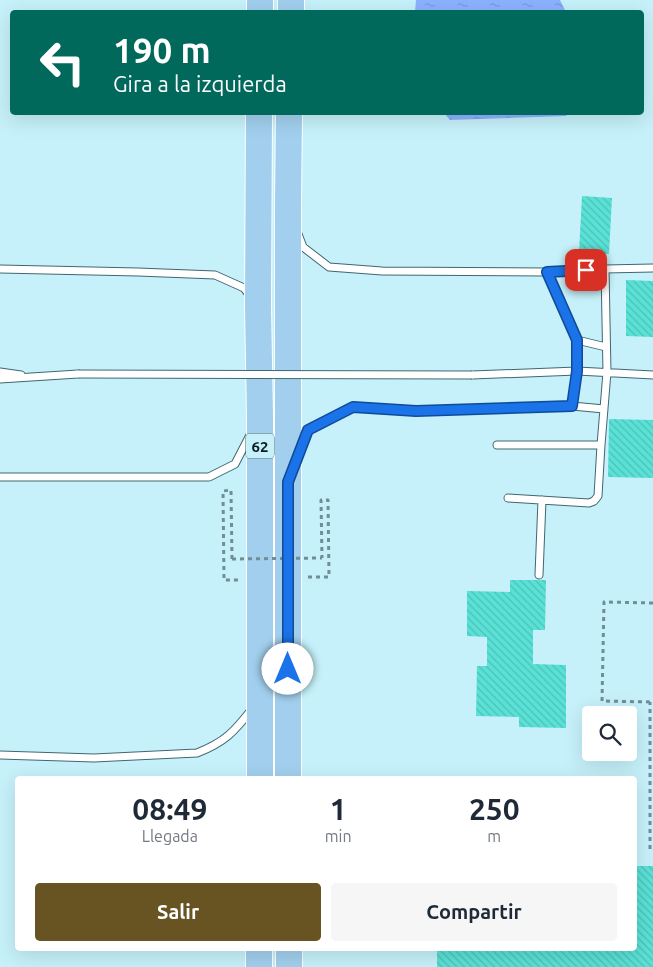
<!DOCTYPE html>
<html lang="es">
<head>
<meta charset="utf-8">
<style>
	:root { --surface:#fff; --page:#f6f6f7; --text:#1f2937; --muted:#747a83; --accent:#675422 }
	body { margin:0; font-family:Ubuntu,sans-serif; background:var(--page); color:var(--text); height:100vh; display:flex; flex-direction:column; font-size:19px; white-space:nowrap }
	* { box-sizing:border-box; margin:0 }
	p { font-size:16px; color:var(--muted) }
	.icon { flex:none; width:28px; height:28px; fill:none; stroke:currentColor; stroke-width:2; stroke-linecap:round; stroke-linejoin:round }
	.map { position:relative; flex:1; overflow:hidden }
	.sheet { position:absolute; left:15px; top:776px; width:622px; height:175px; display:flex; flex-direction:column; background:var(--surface); border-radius:5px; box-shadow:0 5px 20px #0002 }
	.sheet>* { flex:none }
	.top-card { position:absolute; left:10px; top:10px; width:634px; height:105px; border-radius:5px; box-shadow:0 5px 20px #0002; background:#00695c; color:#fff; overflow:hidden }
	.controls { position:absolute; left:582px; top:706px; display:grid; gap:10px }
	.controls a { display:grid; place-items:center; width:55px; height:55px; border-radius:5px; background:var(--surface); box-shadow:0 5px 20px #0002; font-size:25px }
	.pin { position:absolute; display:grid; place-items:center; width:42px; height:42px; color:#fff; margin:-21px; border-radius:10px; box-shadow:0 2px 8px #0006 }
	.me { position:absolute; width:55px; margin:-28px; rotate:0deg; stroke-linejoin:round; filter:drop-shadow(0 0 4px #0008) }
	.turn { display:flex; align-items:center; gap:18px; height:105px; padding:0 20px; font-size:22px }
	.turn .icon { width:65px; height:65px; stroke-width:2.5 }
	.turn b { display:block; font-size:35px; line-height:42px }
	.eta { display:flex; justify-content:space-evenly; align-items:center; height:85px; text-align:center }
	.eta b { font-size:30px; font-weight:700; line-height:35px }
	.action { display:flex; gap:10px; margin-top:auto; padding:10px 20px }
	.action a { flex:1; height:58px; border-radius:5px; background:var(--accent); color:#fff; font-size:20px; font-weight:700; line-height:58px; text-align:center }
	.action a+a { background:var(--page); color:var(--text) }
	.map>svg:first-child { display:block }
	.water { fill:url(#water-ripples) }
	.building { fill:url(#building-back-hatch) }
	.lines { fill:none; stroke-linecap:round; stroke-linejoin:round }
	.lane-casing { stroke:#40676f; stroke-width:9 }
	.highway-casing { stroke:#fff; stroke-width:28 }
	.path { stroke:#708e95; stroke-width:3; stroke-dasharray:4 4; stroke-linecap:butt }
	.lane { stroke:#fff; stroke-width:7 }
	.highway { stroke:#a1cfed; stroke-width:26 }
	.lane-bridge-casing { stroke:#40676f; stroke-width:9; stroke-linecap:butt }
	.path-bridge { stroke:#708e95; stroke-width:3; stroke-dasharray:4 4; stroke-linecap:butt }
	.lane-bridge { stroke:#fff; stroke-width:7 }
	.route-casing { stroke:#114b97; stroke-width:12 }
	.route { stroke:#1a73e8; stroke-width:9 }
	.labels { text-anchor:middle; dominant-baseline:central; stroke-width:4.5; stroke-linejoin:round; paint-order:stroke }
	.shield { fill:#c6f1fa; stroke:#425a60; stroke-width:1 }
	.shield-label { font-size:15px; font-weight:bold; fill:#0a1a1e }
</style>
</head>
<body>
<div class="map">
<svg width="653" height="967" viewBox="0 0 653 967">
	<defs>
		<pattern id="water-ripples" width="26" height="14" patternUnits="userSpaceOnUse" patternTransform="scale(1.25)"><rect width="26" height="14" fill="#8bb2fe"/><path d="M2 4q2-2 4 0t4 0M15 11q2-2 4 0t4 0" fill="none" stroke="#7798d9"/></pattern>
		<pattern id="building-back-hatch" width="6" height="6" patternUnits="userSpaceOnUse" patternTransform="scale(1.25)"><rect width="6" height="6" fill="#5ae1d6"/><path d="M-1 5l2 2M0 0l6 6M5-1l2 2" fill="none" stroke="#4dc0b7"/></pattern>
	</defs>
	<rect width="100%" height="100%" fill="#c6f1fa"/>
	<path class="water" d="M416,0h144l6,12h-151z
		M444,113h125l-3,3 -116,4z"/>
	<path class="building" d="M582,196l30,2 -3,56 -30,-2z
		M626,280l27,1v56l-27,-1z
		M609,419l44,1v58l-45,-1z
		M510,580h36l-1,50h-12v34l33,1v63l-47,-1v-10l-43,-1 1,-50h10v-29l-20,-1v-45l43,1z
		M635,866h18v101h-216v-18h198z"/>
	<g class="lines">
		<defs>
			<path id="lane" d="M0,269l138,3 77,3 29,13 6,8
				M605,269l48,-1
				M577,340l29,7
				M0,372l21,3
				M472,375l105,-4 76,4
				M0,379l78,-5
				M572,406l32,3
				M497,445h104l6,-73 -2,-103 -58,3
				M298,456l11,-26 44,-23 62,4 157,-5 5,-35v-31l-30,-68 -165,-1 -53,-4 -26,-20 -5,-13
				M0,477h209l26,-13 15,-29
				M508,498l81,5 5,-2 4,-5 3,-51
				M539,575l3,-75
				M0,755l94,3 103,-5c28,-11 37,-21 55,-44"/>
			<path id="highway" d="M260,12v-12
				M291,12v-12
				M259,112l-1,194 2,111v362
				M288,779v-576l1,-91
				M289,949v18
				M259,967v-18"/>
		</defs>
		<use href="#lane" class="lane-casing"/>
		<use href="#highway" class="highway-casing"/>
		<path class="path" d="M232,559l-1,-69 -8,1 1,89h16
			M308,577h21l-1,-77h-7l1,58
			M653,603l-49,-1 -2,99 51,1
			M650,849v-147"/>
		<use href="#lane" class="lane"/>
		<use href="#highway" class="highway"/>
		<defs>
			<path id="lane-bridge" d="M78,374l394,1"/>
		</defs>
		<use href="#lane-bridge" class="lane-bridge-casing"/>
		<path class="path-bridge" d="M232,559l90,-1"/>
		<use href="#lane-bridge" class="lane-bridge"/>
	</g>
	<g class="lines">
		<defs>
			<path id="route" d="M288,669v-187l20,-52 45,-23 63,4 156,-5 5,-35v-31l-30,-68 39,-2"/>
		</defs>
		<use href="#route" class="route-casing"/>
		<use href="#route" class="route"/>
	</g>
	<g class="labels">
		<rect class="shield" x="246" y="433.5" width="28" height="25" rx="4"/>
		<g class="shield-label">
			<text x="260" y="446">62</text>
		</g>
	</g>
</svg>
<div class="controls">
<a><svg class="icon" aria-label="search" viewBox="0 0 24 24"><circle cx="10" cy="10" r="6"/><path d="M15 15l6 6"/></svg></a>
</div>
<div class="pin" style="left:586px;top:270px;background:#d93025"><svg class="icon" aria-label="arrive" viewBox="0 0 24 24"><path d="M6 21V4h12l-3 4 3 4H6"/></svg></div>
<svg class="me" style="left:288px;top:669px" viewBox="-20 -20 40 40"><circle r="19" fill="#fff"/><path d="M0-13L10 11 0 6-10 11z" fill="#1a73e8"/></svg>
<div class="top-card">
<div class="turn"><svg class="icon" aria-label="left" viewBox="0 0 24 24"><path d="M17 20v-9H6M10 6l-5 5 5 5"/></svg><div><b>190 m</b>Gira a la izquierda</div></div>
</div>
<section class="sheet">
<div class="eta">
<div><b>08:49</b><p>Llegada</p></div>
<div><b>1</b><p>min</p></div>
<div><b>250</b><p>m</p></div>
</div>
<div class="action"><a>Salir</a><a>Compartir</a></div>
</section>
</div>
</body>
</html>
